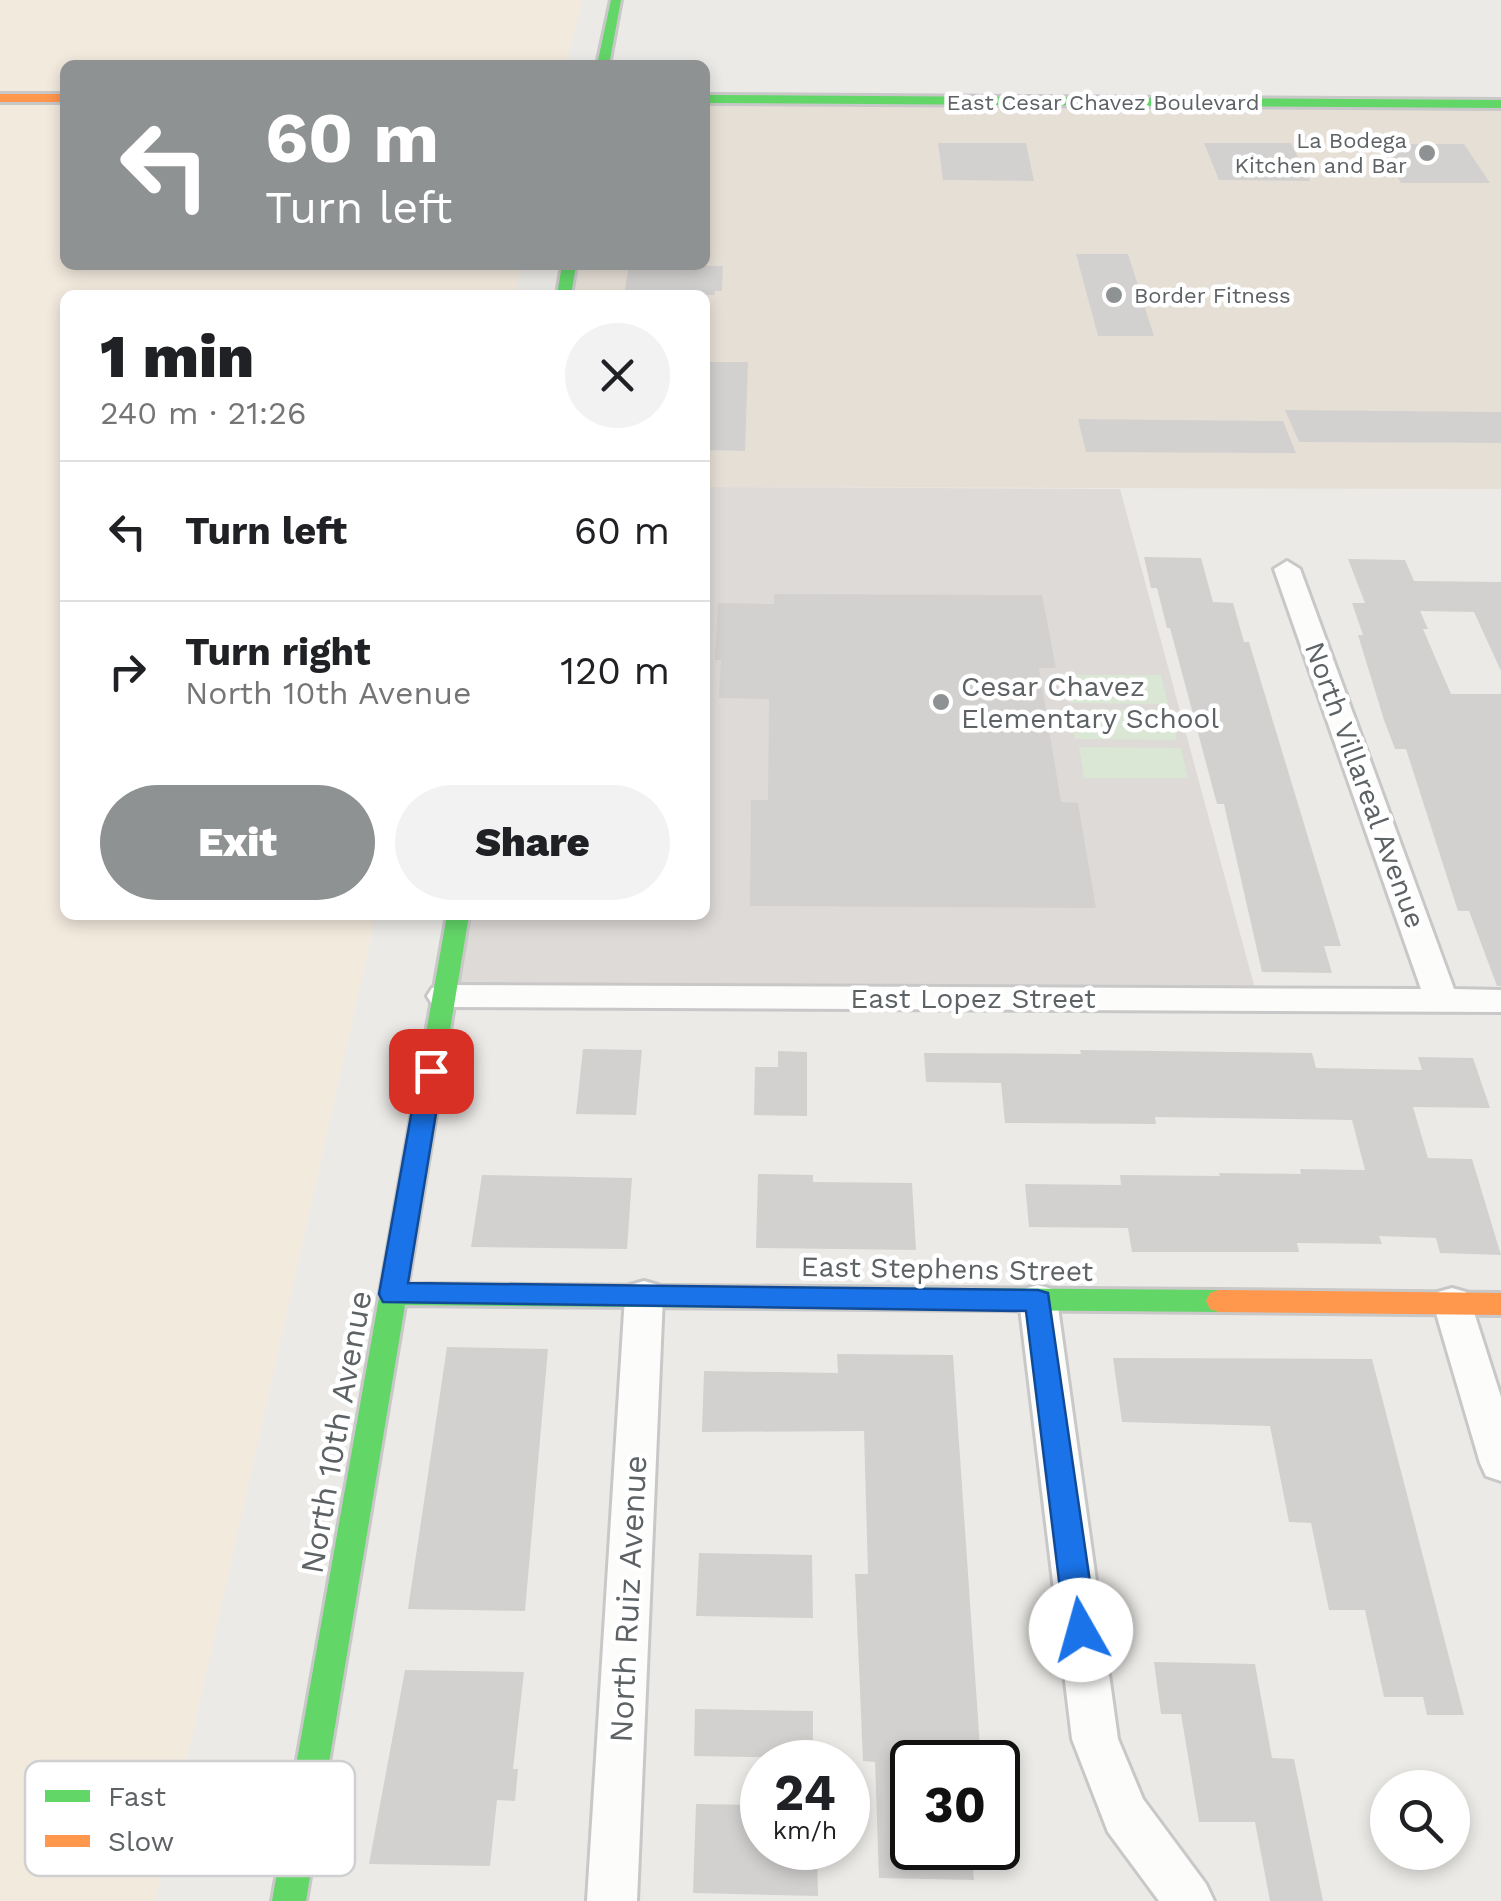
<!DOCTYPE html>
<html lang="en">
<head>
<meta charset="utf-8">
<style>
	:root { --surface:#fff; --page:#f2f2f2; --text:#202124; --muted:#757577; --line:#e0e0e0; --accent:#8f9292 }
	body { margin:0; font-family:"Work Sans",sans-serif; background:var(--page); color:var(--text); height:100vh; display:flex; flex-direction:column; font-size:38px; white-space:nowrap }
	* { box-sizing:border-box; margin:0 }
	p { font-size:32px; color:var(--muted) }
	.icon { flex:none; width:55px; height:55px; fill:none; stroke:currentColor; stroke-width:2; stroke-linecap:round; stroke-linejoin:round }
	.map { position:relative; flex:1; overflow:hidden }
	.side { position:absolute; left:60px; top:290px; width:650px; height:630px; display:flex; flex-direction:column; background:var(--surface); border-radius:15px; box-shadow:0 5px 15px #0003 }
	.side>* { flex:none }
	.top-card { position:absolute; left:60px; top:60px; width:650px; height:210px; border-radius:15px; box-shadow:0 5px 15px #0003; background:#8f9292; color:#fff; overflow:hidden }
	.fabs { position:absolute; left:1370px; top:1770px; display:grid; gap:20px }
	.fabs a { display:grid; place-items:center; width:100px; height:100px; border-radius:50%; background:var(--surface); box-shadow:0 5px 15px #0003; font-size:50px }
	.speed { position:absolute; left:740px; top:1740px; display:flex; gap:20px; font-size:50px; font-weight:700; text-align:center }
	.speed>* { display:grid; place-content:center; width:130px; height:130px; border-radius:50%; background:var(--surface); box-shadow:0 5px 15px #0003; line-height:1 }
	.speed small { font-size:25px; font-weight:400 }
	.speed .limit { border:5px solid #111; border-radius:15px; background:#fff; color:#111 }
	.pin { position:absolute; display:grid; place-items:center; width:85px; height:85px; color:#fff; margin:-42px; border-radius:20px; box-shadow:0 5px 15px #0006 }
	.me { position:absolute; width:110px; margin:-55px; rotate:353deg; stroke-linejoin:round; filter:drop-shadow(0 0 8px #0008) }
	.turn { display:flex; align-items:center; gap:35px; height:210px; padding:0 40px; font-size:45px }
	.turn .icon { width:130px; height:130px; stroke-width:2.5 }
	.turn b { display:block; font-size:70px; line-height:85px }
	.round { display:grid; place-items:center; flex:none; width:105px; height:105px; border-radius:52px; background:var(--page) }
	.headline { display:flex; align-items:center; justify-content:space-between; height:170px; padding:0 40px }
	h1 { font-size:60px; font-weight:800; line-height:75px }
	.button { display:flex; gap:20px; margin-top:auto; padding:20px 40px }
	.button a { flex:1; height:115px; border-radius:60px; background:var(--accent); color:#fff; font-size:40px; font-weight:800; line-height:115px; text-align:center }
	.button a+a { background:var(--page); color:var(--text) }
	ul { padding:0; list-style:none }
	li { display:flex; align-items:center; gap:30px; height:140px; padding:0 40px; border-top:2px solid var(--line) }
	li div { flex:1 }
	li b { display:block; font-size:38px }
	li em { font-style:normal }
	.map>svg:first-child { display:block }
	.commercial { fill:#e6dfd6 }
	.education { fill:#dedad7 }
	.green { fill:#d9e7d4 }
	.sand { fill:#f3eade }
	.building { fill:#d3d1d0 }
	.lines { fill:none; stroke-linecap:round; stroke-linejoin:round }
	.street-casing { stroke:#c9c8c8; stroke-width:6 }
	.fast-casing { stroke:#c8c8c8; stroke-width:6 }
	.slow-casing { stroke:#c8c8c8; stroke-width:6 }
	.street { fill:#fcfcfb; fill-rule:evenodd }
	.fast { fill:#63d668; fill-rule:evenodd }
	.slow { fill:#ff974d; fill-rule:evenodd }
	.route { fill:#1a73e8; stroke:#114b97; stroke-width:2.5 }
	.poi-dot { fill:#8f9292; stroke:#fff; stroke-width:4 }
	.labels { text-anchor:middle; dominant-baseline:central; stroke-width:9; stroke-linejoin:round; paint-order:stroke }
	.far-street-label { font-size:22px; fill:#5d6265; stroke:#fff }
	.far-poi-label { font-size:22px; fill:#5d6265; stroke:#fff; text-anchor:end }
	.poi-label { font-size:28px; fill:#5d6265; stroke:#fff; text-anchor:start }
	.street-label { font-size:28px; fill:#5d6265; stroke:#fff }
	.near-street-label { font-size:32px; fill:#5d6265; stroke:#fff }
	.key { fill:#fff; stroke:#ced0d1; stroke-width:2.5 }
	.key-label { font-size:28px; fill:#5d6265 }
</style>
</head>
<body>
<div class="map">
<svg width="1501" height="1901" viewBox="0 0 1501 1901">
	<rect width="100%" height="100%" fill="#eceae7"/>
	<path class="commercial" d="M705,99l796,5v385l-796,-2v-192h-141l5,-30h136z"/>
	<path class="education" d="M705,487l415,2 138,511 -814,-4 14,-81h247z"/>
	<path class="green" d="M1064,675h97l7,29 -99,-1z
		M1070,710h99l8,30 -102,-1z
		M1079,747l102,1 7,30h-104z"/>
	<path class="sand" d="M0,0h582l-16,65h-501v200h456l-6,30h-450v620h311l-221,986h-155z"/>
	<path class="building" d="M938,143h88l8,38 -91,-1z
		M1204,143h87l19,38 -91,-1z
		M1379,144h85l26,39h-89z
		M1076,254h52l26,82h-56z
		M629,265l94,1 -1,25h-7v4h-91z
		M705,362h43l-3,89 -40,-1z
		M1285,410l216,2v31l-202,-1z
		M1078,419l205,2 13,32 -210,-1z
		M1144,557l57,1 12,44 20,1 11,39h5l92,304h-17l8,27 -70,-1 -38,-168h-7l-47,-176h-3l-10,-40h-6z
		M1348,559l57,1 9,21 87,1v89l-27,-59 -54,-1 8,18h-5l28,65h50v292h-4l-28,-75h-11l-52,-162h-11l-11,-29 -26,-85h5l-11,-32h13z
		M774,594l268,1 14,73h-17l22,134 17,1 18,105 -346,-2 1,-106h17l1,-101 -50,-1 2,-38h-6l3,-57 56,1z
		M583,1049l59,1 -6,65 -60,-1z
		M1080,1050l232,3 4,15 106,2 -4,-13 55,1 17,50 -77,-1 15,51 44,1 29,96 -61,-2 -4,-15 -57,-2 3,8 -85,-1 2,9h-167l-4,-24 -99,-1 -4,-43 96,1 -1,-10 100,1 -1,-3 82,1 -1,-5 65,1 -13,-50 -197,-3 1,7 -151,-1 -4,-40 -75,-1 -2,-29 157,1z
		M778,1051l29,1v64l-53,-1 1,-48h23z
		M758,1174l55,1v7l99,1 4,67 -160,-2z
		M482,1175l150,3 -5,71 -156,-2z
		M447,1347l101,2 -23,262 -117,-2z
		M837,1354l116,1 28,407h-69v86h59l3,32 -95,-2 -4,-116 -12,-1 -8,-187h13l-4,-143 -162,1 2,-61 134,2z
		M1113,1358l259,1 92,356h-37l-4,-18h-39l-19,-87h-36l-18,-87 -22,-1 -19,-96 -148,-4z
		M699,1553l113,2 1,63 -117,-2z
		M1154,1662l101,2 17,94 22,1 29,142h-53l-15,-79h-56l-18,-108h-20z
		M405,1670l119,2 -11,97h5l-3,32 -18,-1 -7,66 -121,-2z
		M695,1709l118,2v47l-119,-2z
		M696,1804l66,1v43h55l1,48 -125,-3z"/>
	<g class="lines">
		<defs>
			<path id="street" d="M1287,561l13,8 154,420 47,1v22l-1057,-5 -12,-3 -5,-8 5,-8 12,-3 977,4 -147,-420z
				M644,1281l14,4 5,11 -26,605h-50l38,-605 5,-11z
				M1038,1285l14,4 5,11 61,439 25,60 63,85 8,17h-55l-51,-69 -36,-93 -53,-439 5,-11z
				M1452,1288l14,4 5,11 30,94v84l-15,-5 -6,-13 -47,-160 5,-11z"/>
			<path id="fast" d="M611,0h10l-12,65h-12z
				M705,95l796,5v8l-796,-5z
				M562,265h14l-5,30h-14z
				M447,915h22l-61,369 811,6 9,3 4,8 -4,8 -9,3 -814,-7 -99,596h-34z"/>
			<path id="slow" d="M0,94h65v8h-65z
				M1219,1290l282,3v22l-282,-3 -9,-3 -4,-8 4,-8z"/>
		</defs>
		<use href="#street" class="street-casing"/>
		<use href="#fast" class="fast-casing"/>
		<use href="#slow" class="slow-casing"/>
		<use href="#street" class="street"/>
		<use href="#fast" class="fast"/>
		<use href="#slow" class="slow"/>
	</g>
	<path class="route" d="M431,1062l12,9 -35,212 630,7 10,3 49,337 -5,10 -11,4 -11,-4 -5,-10 -39,-319 -643,-9 -4,-8 40,-223z"/>
	<g class="poi-dot">
		<circle cx="1427" cy="153" r="10"/>
		<circle cx="1114" cy="295" r="10"/>
		<circle cx="941" cy="702" r="10"/>
	</g>
	<g class="labels">
		<g class="far-street-label">
			<text x="1103" y="102">East Cesar Chavez Boulevard</text>
		</g>
		<g class="far-poi-label">
			<text x="1407" y="140">La Bodega<tspan x="1407" dy="25">Kitchen and Bar</tspan></text>
			<text x="1134" y="295" text-anchor="start">Border Fitness</text>
		</g>
		<g class="poi-label">
			<text x="961" y="686">Cesar Chavez<tspan x="961" dy="32">Elementary School</tspan></text>
		</g>
		<g class="street-label">
			<text transform="translate(1365 785) rotate(70)">North Villareal Avenue</text>
			<text x="973" y="998">East Lopez Street</text>
			<text transform="translate(947 1269) rotate(1)">East Stephens Street</text>
		</g>
		<g class="near-street-label">
			<text transform="translate(336 1432) rotate(-80)">North 10th Avenue</text>
			<text transform="translate(628 1599) rotate(-87)">North Ruiz Avenue</text>
		</g>
	</g>
	<rect x="25" y="1761" width="330" height="115" rx="15" class="key"/>
	<rect x="45" y="1790" width="45" height="12" fill="#63d668"/>
	<rect x="45" y="1835" width="45" height="12" fill="#ff974d"/>
	<g class="key-label">
		<text x="108" y="1806">Fast</text>
		<text x="108" y="1851">Slow</text>
	</g>
</svg>
<div class="fabs">
<a><svg class="icon" aria-label="search" viewBox="0 0 24 24"><circle cx="10" cy="10" r="6"/><path d="M15 15l6 6"/></svg></a>
</div>
<div class="speed"><div>24<small>km/h</small></div><div class="limit">30</div></div>
<div class="pin" style="left:431px;top:1071px;background:#d93025"><svg class="icon" aria-label="arrive" viewBox="0 0 24 24"><path d="M6 21V4h12l-3 4 3 4H6"/></svg></div>
<svg class="me" style="left:1081px;top:1630px" viewBox="-20 -20 40 40"><circle r="19" fill="#fff"/><path d="M0-13L10 11 0 6-10 11z" fill="#1a73e8"/></svg>
<div class="top-card">
<div class="turn"><svg class="icon" aria-label="left" viewBox="0 0 24 24"><path d="M17 20v-9H6M10 6l-5 5 5 5"/></svg><div><b>60 m</b>Turn left</div></div>
</div>
<section class="side">
<div class="headline"><div><h1>1 min</h1><p>240 m · 21:26</p></div><a class="round"><svg class="icon" aria-label="close" viewBox="0 0 24 24"><path d="M6 6l12 12M18 6L6 18"/></svg></a></div>
<ul>
<li><svg class="icon" aria-label="left" viewBox="0 0 24 24"><path d="M17 20v-9H6M10 6l-5 5 5 5"/></svg><div><b>Turn left</b></div><em>60 m</em></li>
<li><svg class="icon" aria-label="right" viewBox="0 0 24 24"><path d="M7 20v-9h11M14 6l5 5-5 5"/></svg><div><b>Turn right</b><p>North 10th Avenue</p></div><em>120 m</em></li>
</ul>
<div class="button"><a>Exit</a><a>Share</a></div>
</section>
</div>
</body>
</html>
